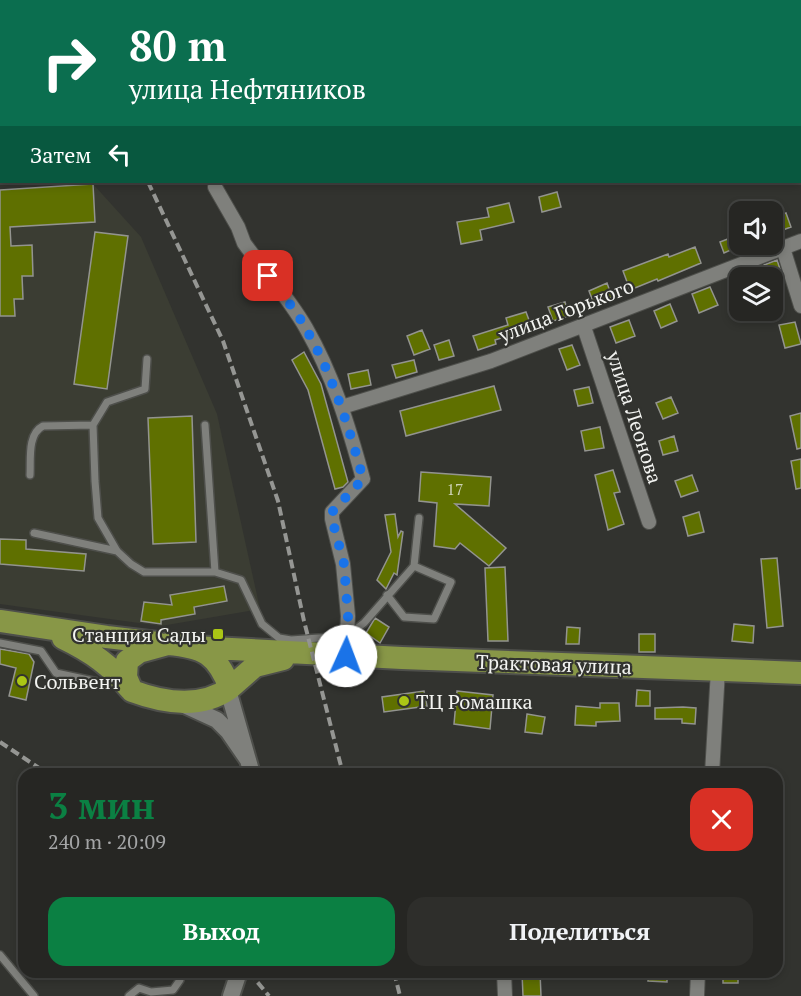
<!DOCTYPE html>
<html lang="ru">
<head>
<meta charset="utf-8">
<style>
	:root { --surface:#262623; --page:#2e2e2b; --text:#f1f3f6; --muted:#a4a5a6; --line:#424341; --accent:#0b8043 }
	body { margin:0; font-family:"PT Serif",serif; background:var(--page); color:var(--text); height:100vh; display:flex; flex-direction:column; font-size:22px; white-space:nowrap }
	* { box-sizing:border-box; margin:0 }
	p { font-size:20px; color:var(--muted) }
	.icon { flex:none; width:33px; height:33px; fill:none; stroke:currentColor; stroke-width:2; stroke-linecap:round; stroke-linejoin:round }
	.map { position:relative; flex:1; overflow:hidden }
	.drawer { position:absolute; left:18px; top:768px; width:765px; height:210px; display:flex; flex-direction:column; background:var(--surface); border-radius:18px; box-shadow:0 3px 9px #0003,0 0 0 2px var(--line) }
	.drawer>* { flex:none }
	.guide { position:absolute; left:0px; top:0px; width:801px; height:183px; box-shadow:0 3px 9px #0003,0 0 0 2px var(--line); background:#0b6e4f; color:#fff; overflow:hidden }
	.tools { position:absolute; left:729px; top:201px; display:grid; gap:12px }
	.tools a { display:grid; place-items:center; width:54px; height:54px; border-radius:12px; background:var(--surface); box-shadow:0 3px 9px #0003,0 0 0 2px var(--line); font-size:30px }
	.pin { position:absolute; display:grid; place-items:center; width:51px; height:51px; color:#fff; margin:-26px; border-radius:12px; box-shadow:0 3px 9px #0006 }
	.me { position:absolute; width:66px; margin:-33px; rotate:2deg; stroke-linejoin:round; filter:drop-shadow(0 0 4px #0008) }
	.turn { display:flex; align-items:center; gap:21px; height:126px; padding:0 30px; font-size:27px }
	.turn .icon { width:78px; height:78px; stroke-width:2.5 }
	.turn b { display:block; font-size:42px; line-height:51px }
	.then { display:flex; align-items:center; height:57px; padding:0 30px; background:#0003; gap:12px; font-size:22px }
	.round { display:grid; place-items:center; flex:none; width:63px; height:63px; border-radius:18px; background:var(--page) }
	.headline { display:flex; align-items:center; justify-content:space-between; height:102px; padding:0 30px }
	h1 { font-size:36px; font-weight:600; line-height:45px; color:var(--accent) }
	.primary-button { display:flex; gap:12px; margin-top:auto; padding:12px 30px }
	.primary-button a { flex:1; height:69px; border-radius:18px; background:var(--accent); color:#fff; font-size:24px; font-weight:600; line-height:69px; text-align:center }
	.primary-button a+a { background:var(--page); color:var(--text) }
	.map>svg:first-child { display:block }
	.built { fill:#3b3d33 }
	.building { fill:#5f7000; stroke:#93948f; stroke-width:1.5 }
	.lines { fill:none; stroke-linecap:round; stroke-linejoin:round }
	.service-casing { stroke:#4e4f4b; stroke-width:10 }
	.minor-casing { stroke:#4e4f4b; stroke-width:16 }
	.tertiary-casing { stroke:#4e4f4b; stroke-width:20 }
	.trunk-casing { stroke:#4e4f4b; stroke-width:26 }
	.service { stroke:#7f807c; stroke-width:7 }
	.minor { stroke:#7f807c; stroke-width:14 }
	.tertiary { stroke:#7f807c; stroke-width:16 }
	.trunk { stroke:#889747; stroke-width:22 }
	.rail { stroke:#959693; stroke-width:4; stroke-dasharray:9 4.5; stroke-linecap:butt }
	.route { stroke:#1a73e8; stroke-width:10; stroke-dasharray:0 18 }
	.poi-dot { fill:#abc615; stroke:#32332f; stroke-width:2 }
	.labels { text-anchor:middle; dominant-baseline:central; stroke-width:4.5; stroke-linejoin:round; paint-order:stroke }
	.number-label { font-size:16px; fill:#ced3b5 }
	.street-label { font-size:20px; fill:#f3f4f1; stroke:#32332f }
	.poi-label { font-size:20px; fill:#f3f4f1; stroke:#32332f; text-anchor:start }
</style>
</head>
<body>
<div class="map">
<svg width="801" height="996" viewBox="0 0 801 996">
	<rect width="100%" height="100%" fill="#32332f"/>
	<path class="built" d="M93,184l48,53 76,177 43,195 -99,17 -161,-22v-414z"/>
	<path class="building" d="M93,184l2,38 -85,5 1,19 21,-1 1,31h-11l1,23h-9l1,17h-15v-126z
		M557,192l4,15 -19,5 -3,-15z
		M509,203l5,19 -34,8 2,10 -21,4 -4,-22 32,-5 -2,-9z
		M786,213l5,14 -19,7v-16z
		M95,232l33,4 -21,153 -33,-5z
		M738,235l2,9 2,1 -18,8 -4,-11z
		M695,247l6,16 -43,18 -1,-2 -27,11 -7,-19 45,-17 1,3z
		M777,260l3,9 -13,4 -3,-8z
		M607,283l5,14 -18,7 -5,-13z
		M710,287l8,18 -19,8 -7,-19z
		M565,302l4,14 -16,5 -5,-14z
		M670,304l7,17 -16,7 -7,-17z
		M526,312l6,16 -37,12 1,4 -18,6 -5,-14 35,-11 -2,-7z
		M629,320l6,16 -19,7 -6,-16z
		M795,322l6,22 -16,4 -6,-23z
		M422,330l8,19 -16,6 -7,-19z
		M449,340l5,16 -15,4 -5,-15z
		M572,345l8,20 -13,5 -8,-21z
		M304,352l17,32 27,98 -5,5 -8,2 -27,-99 -16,-30z
		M414,360l3,12 -21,6 -4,-13z
		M368,370l3,15 -20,4 -3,-15z
		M494,386l7,24 -95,26 -6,-25z
		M589,387l4,16 -15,3 -4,-16z
		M671,397l7,16 -15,6 -7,-16z
		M801,413v35l-4,1 -7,-33z
		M192,416l4,126 -43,2 -5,-126z
		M600,427l4,21 -19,3 -4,-20z
		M674,436l4,15 -15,4 -4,-14z
		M801,459v29l-5,1 -5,-28z
		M613,470l7,22 -6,1 10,31 -16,6 -13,-55z
		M421,472l70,5 -2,29 -34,-2 51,44 -17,18 -29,-23 -5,6 -21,-3 3,-43 -18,-2z
		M692,475l6,16 -17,6 -6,-16z
		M699,512l5,20 -16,4 -5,-19z
		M395,514l3,23 3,-6 2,1 -6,43 -3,-2 -8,16 -9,-9 14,-28 -6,-37z
		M0,539l26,1v9l60,5 -2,17 -84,-7z
		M777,558l6,68 -16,2 -6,-69z
		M505,567l3,74h-20l-3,-73z
		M224,586l3,15 -33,6 1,7 -34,6v4l-20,-3 3,-19 28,3 -2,-10z
		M375,618l14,9 -9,16 -14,-10z
		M734,624l20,2 -1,17 -21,-2z
		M567,627l13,1 -1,16h-13z
		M639,634h16v18h-16z
		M0,649l29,5 5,8 -8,38 -17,-4 7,-28 -16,-4z
		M637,690l13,1v15h-14z
		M424,691l3,15 -43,6 -2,-15z
		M457,691l36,4 -3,34 -36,-5z
		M600,703h19l1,18 -24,1v4l-21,-1 1,-19 24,2z
		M683,707l13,1 -1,16 -13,-1v-4h-27v-11z
		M527,714l18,3 -3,17 -17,-2z
		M540,972l1,24h-18l-1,-23z
		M649,972h18v10l-19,-1z
		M723,972h15v11h-15z"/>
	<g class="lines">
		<defs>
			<path id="service" d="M147,359l-2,30 -38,13 -14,23 2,56 3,37 19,33 14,13 13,8h71l26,8 21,44 17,14 12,2 56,-4 17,-13 50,-57 5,-48
				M205,425l10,147
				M30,475c1,-15 -3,-41 13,-49l50,-1
				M34,533l83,18
				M387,595l17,22 30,2 17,-37 -37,-16
				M0,643l41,8 15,22 51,11 10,-6
				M0,955l34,41
				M129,996l10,-8 12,4 22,-2 7,-10v-8"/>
			<path id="minor" d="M131,0v2
				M357,0v2
				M215,187l23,40 6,16c20,28 45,55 62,85 27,47 43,99 57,151l-31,33v7l11,45 5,52 -2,39
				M783,248l18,58
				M583,324l66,198
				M342,407l149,-46 310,-120
				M712,774l6,-104
				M504,972l1,24
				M697,996l1,-24"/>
			<path id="tertiary" d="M228,690l24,84
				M180,703l37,17 11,11 20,29
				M231,996l8,-24"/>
			<path id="trunk" d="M0,621l107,16 50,6
				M63,638c29,14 47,27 68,52
				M168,644c36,3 49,10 62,44 -29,21 -66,15 -98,3l-6,-14 1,-16 12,-9z
				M193,647l209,11 399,15
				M230,688l25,-22 28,-7"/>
		</defs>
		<use href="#service" class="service-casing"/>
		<use href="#minor" class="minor-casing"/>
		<use href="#tertiary" class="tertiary-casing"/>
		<use href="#trunk" class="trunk-casing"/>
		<use href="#service" class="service"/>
		<use href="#minor" class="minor"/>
		<use href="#tertiary" class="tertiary"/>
		<use href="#trunk" class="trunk"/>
		<path class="rail" d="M69,0l1,2
			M800,10h1
			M0,170h2
			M148,182l75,159 55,160 26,120 39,153
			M0,742l48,32
			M249,972l20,24
			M394,972l6,24"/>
	</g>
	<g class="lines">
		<path class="route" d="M268,276c13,17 28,34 38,53 27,47 43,98 57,150l-31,33v7l12,45 4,52 -2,40"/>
	</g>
	<g class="poi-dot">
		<rect x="212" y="628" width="12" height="12" rx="3"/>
		<circle cx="22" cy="681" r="6"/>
		<circle cx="404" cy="701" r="6"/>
	</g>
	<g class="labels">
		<g class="number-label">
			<text x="455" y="489">17</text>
		</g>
		<g class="street-label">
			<text transform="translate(566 310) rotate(-21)">улица Горького</text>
			<text transform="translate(635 417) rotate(72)">улица Леонова</text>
			<text transform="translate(554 664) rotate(2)">Трактовая улица</text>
		</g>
		<g class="poi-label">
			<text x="206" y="634" text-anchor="end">Станция Сады</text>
			<text x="34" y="681">Сольвент</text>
			<text x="416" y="701">ТЦ Ромашка</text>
		</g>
	</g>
</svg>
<div class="tools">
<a><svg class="icon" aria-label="sound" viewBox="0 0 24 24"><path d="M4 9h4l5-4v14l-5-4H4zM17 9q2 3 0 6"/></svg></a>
<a><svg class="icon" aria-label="layers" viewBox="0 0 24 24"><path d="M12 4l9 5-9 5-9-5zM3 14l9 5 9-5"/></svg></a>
</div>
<div class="pin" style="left:268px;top:276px;background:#d93025"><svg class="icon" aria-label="arrive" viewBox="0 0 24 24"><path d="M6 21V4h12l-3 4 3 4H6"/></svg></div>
<svg class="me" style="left:346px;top:656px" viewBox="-20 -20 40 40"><circle r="19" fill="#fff"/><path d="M0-13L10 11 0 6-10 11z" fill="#1a73e8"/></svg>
<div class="guide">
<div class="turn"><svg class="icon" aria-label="right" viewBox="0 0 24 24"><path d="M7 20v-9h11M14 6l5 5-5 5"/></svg><div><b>80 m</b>улица Нефтяников</div></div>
<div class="then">Затем<svg class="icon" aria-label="left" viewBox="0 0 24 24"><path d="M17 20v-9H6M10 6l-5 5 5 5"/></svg></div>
</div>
<section class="drawer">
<div class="headline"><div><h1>3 мин</h1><p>240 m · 20:09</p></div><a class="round" style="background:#d93025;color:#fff"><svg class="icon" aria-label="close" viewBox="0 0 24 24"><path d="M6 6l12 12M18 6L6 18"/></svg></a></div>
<div class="primary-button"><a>Выход</a><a>Поделиться</a></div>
</section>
</div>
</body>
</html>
